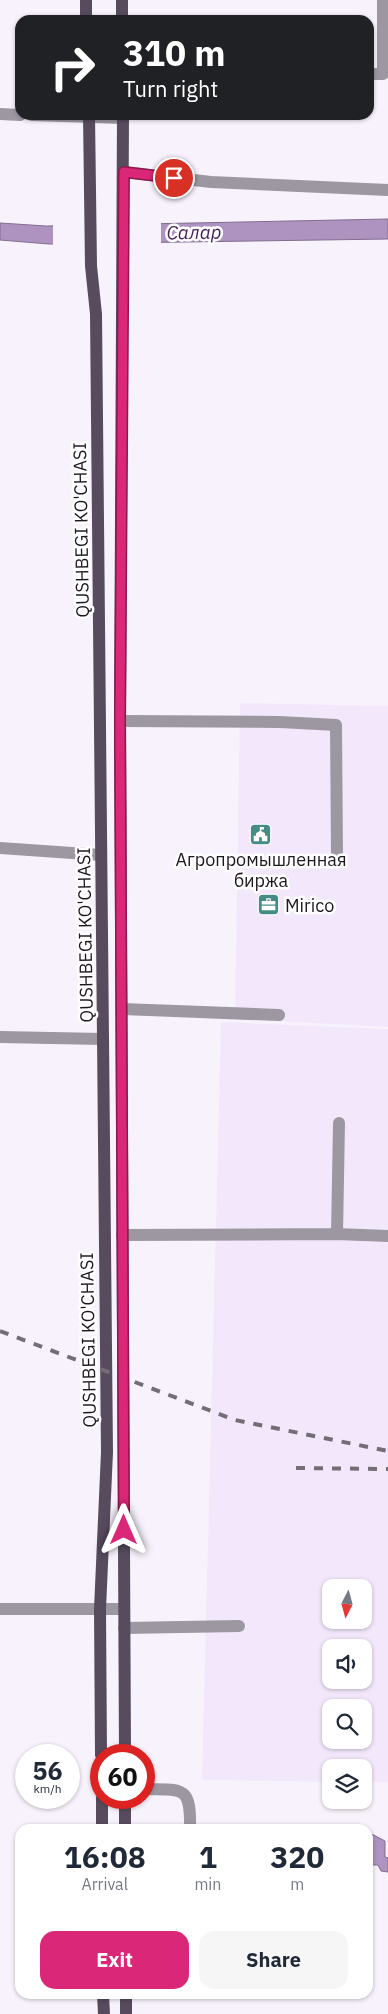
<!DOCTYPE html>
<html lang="en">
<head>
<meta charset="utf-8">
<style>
	:root { --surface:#fff; --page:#f6f6f7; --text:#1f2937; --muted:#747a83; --accent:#db2777 }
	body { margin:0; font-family:"IBM Plex Sans",sans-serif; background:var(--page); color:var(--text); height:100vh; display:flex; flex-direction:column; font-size:19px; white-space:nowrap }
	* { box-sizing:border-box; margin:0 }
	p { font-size:16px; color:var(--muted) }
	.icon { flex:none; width:28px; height:28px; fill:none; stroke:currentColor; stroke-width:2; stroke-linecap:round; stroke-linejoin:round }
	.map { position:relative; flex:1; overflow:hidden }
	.sheet { position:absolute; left:15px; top:1824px; width:358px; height:175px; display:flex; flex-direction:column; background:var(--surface); border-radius:15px; box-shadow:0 1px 4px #0004 }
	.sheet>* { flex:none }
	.guide { position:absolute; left:15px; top:15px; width:359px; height:105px; border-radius:15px; box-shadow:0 1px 4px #0004; background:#202124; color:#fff; overflow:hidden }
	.needle { width:32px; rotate:186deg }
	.tools { position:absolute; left:322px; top:1579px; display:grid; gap:10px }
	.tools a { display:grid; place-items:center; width:50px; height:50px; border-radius:10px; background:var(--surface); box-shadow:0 1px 4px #0004; font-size:25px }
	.speed { position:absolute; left:15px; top:1744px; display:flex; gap:10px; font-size:25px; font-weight:700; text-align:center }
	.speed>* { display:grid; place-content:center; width:65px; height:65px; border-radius:50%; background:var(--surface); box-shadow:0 1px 4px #0004; line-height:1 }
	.speed small { font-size:12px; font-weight:400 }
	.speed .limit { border:8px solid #d22; background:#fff; color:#111 }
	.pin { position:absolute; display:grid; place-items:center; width:42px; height:42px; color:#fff; margin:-21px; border:2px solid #fff; border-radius:50%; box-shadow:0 1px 5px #0007 }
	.me { position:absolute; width:55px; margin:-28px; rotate:0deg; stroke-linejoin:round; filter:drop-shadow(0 0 4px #0008) }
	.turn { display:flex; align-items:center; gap:18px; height:105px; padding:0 25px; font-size:22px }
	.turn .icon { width:65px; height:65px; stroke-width:2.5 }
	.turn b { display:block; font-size:35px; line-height:42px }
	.eta { display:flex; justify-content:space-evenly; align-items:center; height:85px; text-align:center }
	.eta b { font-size:30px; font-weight:700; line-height:35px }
	.primary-button { display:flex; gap:10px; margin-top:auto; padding:10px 25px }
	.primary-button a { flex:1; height:58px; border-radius:15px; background:var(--accent); color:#fff; font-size:20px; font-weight:700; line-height:58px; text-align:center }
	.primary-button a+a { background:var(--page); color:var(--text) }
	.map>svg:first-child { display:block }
	.built { fill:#f3e8fb; fill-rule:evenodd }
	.water { fill:#ae92c0; stroke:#826d90 }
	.pier { fill:#f8f2fc }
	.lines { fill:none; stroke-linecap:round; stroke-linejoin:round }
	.lane { stroke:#9d97a2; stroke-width:12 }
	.street { stroke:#9d97a2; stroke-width:12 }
	.primary { stroke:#574c5e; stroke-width:12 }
	.rail { stroke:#736d76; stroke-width:4; stroke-dasharray:9 9; stroke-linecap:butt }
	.route-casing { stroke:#8e194d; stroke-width:12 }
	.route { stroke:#db2777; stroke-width:9 }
	.labels { text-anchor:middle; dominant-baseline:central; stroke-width:5; stroke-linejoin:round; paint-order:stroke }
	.street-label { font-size:18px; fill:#1d1720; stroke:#fff }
	.poi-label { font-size:18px; fill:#1d1720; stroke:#fff }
	.water-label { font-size:19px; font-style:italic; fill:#46215a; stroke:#fff }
</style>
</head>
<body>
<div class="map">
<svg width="388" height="2014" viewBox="0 0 388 2014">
	<rect width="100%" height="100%" fill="#f8f2fc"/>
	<path class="built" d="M240,703l148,3v321l-153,-8z
		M221,1022l167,7v753h-24v-14h-33v14l-129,-2zM331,1588h33v32h-33zM331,1648h33v32h-33zM331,1708h33v32h-33z"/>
	<path class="water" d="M388,219v20l-339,5 -49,-4v-17l46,3z
		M368,1832l17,9v16l3,1v14l-7,-1 -3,-6h-10z"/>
	<path class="pier" d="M161,220v26l-108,1v-24z"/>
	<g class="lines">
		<path class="lane" d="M369,74h14v-74
			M124,172l87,10 177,8
			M120,721l160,1 56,3 1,131
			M0,848l101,7
			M122,1009l157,6
			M0,1037l103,2
			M337,1234l2,-111
			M122,1235l215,-1 51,2
			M0,1609h124
			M124,1628l115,-2
			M144,1789c39,1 47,-4 46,40"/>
		<path class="street" d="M0,114l20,1
			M32,115l91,3"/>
		<path class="primary" d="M86,0v20
			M122,0v20
			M89,115l2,151 5,48 11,1138 -7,157 1,146
			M123,115l-3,606 5,1034
			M102,1798v31
			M125,1798v31
			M103,1994l1,20
			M126,1994v20"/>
		<path class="rail" d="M0,1331l235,89 153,31
			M296,1468l92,1"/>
	</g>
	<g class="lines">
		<defs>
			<path id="route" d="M124,1530l-4,-809 4,-549 50,6"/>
		</defs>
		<use href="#route" class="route-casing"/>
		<use href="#route" class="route"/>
	</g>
	<defs>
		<symbol id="civic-square" viewBox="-11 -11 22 22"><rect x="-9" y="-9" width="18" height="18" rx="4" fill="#468c86" stroke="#fff"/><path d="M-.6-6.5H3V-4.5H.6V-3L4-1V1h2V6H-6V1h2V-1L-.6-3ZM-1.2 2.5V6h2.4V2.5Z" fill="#fff"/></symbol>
		<symbol id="office-square" viewBox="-11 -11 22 22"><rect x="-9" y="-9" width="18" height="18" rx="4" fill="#468c86" stroke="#fff"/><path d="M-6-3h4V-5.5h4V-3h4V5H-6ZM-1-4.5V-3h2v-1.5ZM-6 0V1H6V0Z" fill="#fff"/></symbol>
	</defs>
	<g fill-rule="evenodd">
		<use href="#civic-square" x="248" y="822" width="25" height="25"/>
		<use href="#office-square" x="256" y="892" width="25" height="25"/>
	</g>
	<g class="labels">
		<g class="street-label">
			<text transform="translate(81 530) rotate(-91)">QUSHBEGI KO'CHASI</text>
			<text transform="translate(85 935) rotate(-91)">QUSHBEGI KO'CHASI</text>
			<text transform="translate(88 1340) rotate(-91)">QUSHBEGI KO'CHASI</text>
		</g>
		<g class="poi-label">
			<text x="261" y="859">Агропромышленная<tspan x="261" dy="21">биржа</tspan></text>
			<text x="285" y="905" text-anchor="start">Mirico</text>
		</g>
		<g class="water-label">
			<text transform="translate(194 232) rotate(-1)">Салар</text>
		</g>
	</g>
</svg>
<div class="tools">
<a><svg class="needle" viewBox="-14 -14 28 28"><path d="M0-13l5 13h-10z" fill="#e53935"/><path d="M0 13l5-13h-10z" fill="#747a83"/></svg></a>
<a><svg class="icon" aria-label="sound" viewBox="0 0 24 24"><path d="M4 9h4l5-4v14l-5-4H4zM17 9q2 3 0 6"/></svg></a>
<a><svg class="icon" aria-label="search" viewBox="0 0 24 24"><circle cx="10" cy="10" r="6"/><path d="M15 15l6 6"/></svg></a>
<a><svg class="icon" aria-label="layers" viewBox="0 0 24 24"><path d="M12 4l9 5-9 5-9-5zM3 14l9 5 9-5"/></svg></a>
</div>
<div class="speed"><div>56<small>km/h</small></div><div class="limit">60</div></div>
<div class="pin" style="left:174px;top:178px;background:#d93025"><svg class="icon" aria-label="arrive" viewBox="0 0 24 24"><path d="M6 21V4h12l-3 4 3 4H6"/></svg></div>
<svg class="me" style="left:124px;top:1530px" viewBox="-20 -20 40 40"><path d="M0-17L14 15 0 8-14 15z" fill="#db2777" stroke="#fff" stroke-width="4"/></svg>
<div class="guide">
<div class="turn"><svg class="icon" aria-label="right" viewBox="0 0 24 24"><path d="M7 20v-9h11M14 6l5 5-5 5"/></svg><div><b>310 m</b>Turn right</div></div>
</div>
<section class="sheet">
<div class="eta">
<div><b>16:08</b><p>Arrival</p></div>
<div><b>1</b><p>min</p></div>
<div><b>320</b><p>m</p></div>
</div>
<div class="primary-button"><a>Exit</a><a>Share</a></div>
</section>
</div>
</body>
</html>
